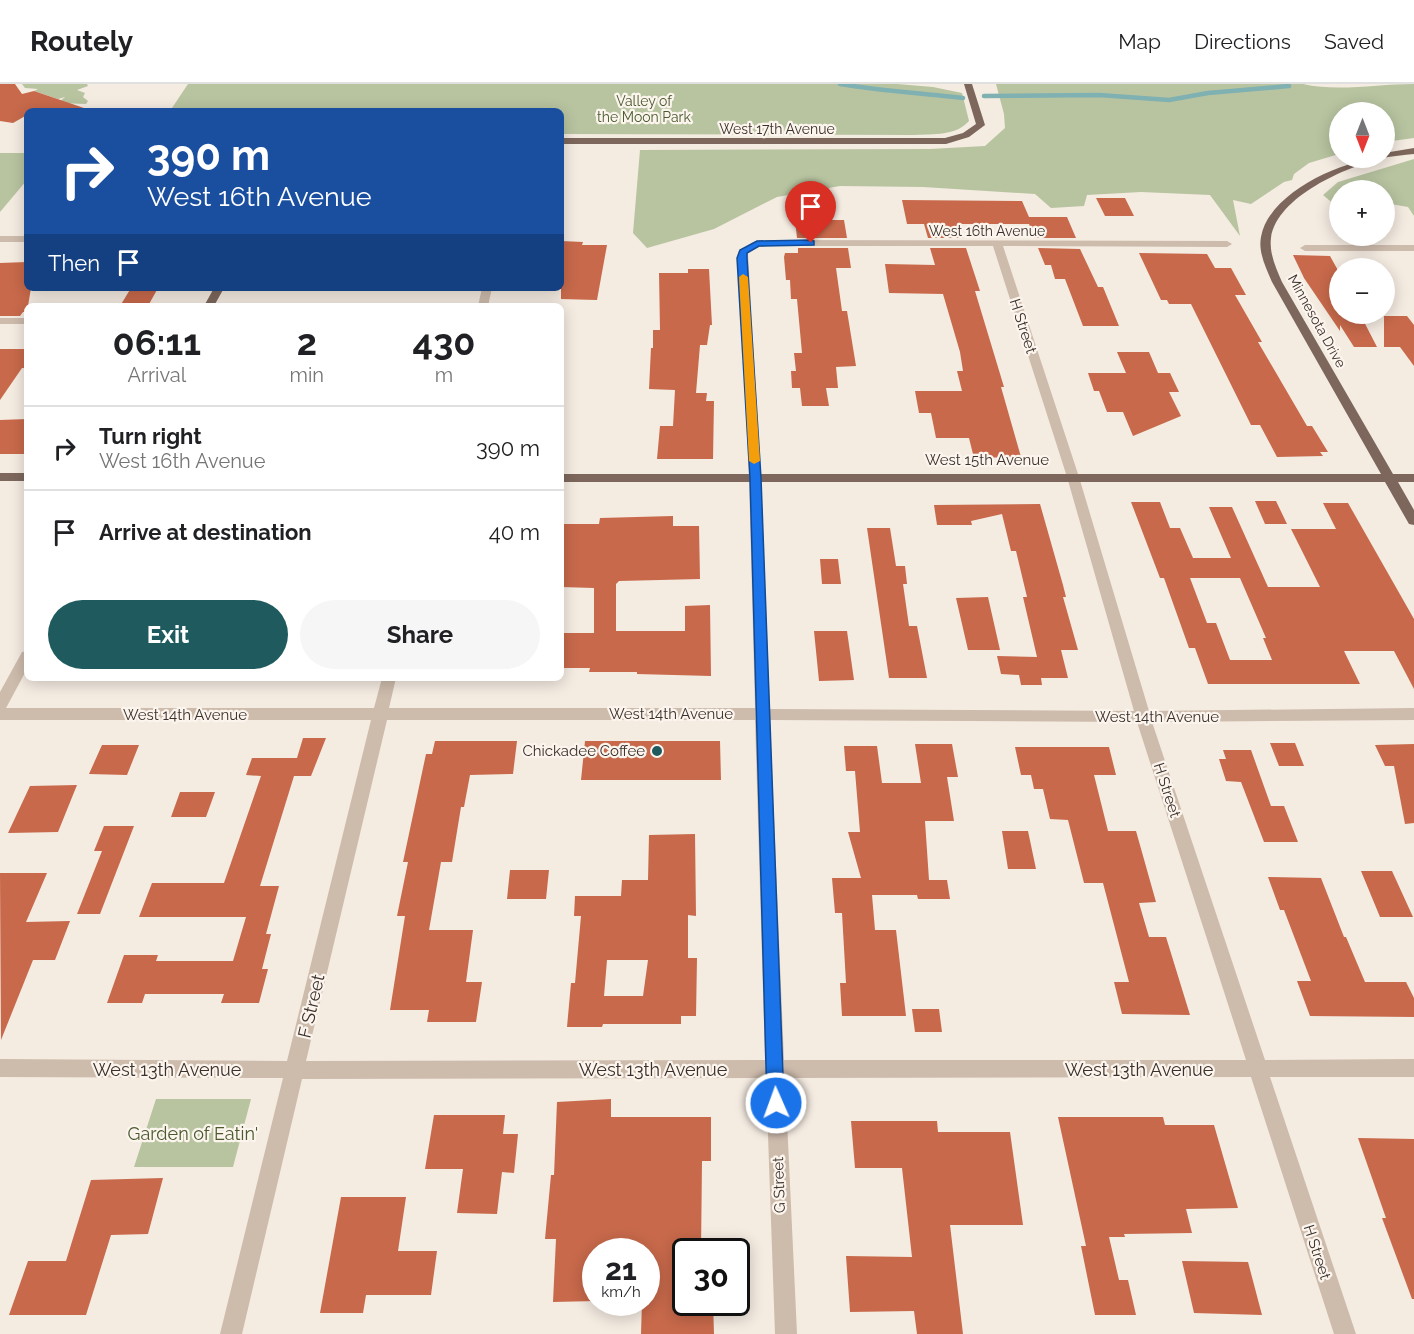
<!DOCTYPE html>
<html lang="en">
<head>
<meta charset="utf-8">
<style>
	:root { --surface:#fff; --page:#f6f6f6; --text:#202124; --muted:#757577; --line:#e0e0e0; --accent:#1f5a5e }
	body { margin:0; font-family:Raleway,sans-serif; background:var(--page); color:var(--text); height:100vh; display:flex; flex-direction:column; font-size:22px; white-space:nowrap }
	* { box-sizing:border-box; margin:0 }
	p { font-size:20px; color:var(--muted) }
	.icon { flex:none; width:33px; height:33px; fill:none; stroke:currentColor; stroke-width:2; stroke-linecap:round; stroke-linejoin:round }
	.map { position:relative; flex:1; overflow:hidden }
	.panel { position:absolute; left:24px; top:219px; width:540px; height:378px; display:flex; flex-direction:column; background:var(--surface); border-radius:9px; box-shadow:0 3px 15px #0003 }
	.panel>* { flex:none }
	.guide { position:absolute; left:24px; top:24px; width:540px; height:183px; border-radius:9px; box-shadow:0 3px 15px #0003; background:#1a4fa0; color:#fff; overflow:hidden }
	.needle { width:39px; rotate:180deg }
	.tools { position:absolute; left:1329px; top:18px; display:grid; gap:12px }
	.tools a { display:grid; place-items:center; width:66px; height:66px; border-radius:50%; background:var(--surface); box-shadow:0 3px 15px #0003; font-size:30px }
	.speed { position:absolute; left:582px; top:1154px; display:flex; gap:12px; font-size:30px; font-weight:700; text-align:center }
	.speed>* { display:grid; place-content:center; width:78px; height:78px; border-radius:50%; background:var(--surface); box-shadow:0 3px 15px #0003; line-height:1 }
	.speed small { font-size:15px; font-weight:400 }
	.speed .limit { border:3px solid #111; border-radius:9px; background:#fff; color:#111 }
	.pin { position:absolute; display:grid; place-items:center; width:51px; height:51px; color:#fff; margin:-62px -26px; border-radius:50% 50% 50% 0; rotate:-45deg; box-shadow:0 0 6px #0007 }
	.pin .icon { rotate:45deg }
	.me { position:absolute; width:66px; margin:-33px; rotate:358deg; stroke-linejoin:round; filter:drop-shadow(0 0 4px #0008) }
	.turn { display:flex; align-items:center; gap:21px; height:126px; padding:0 24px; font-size:27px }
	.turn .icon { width:78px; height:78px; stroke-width:2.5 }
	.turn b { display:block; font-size:42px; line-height:51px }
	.then { display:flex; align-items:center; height:57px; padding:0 24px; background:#0003; gap:12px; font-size:22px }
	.eta { display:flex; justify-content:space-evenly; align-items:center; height:102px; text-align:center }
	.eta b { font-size:36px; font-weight:700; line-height:42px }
	.action { display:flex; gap:12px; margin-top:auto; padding:12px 24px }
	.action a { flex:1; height:69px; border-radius:36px; background:var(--accent); color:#fff; font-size:24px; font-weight:700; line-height:69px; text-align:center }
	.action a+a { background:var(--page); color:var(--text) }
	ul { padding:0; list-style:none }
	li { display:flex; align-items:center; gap:18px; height:84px; padding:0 24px; border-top:2px solid var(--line) }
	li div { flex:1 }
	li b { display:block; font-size:22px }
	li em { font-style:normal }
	header { display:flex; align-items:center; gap:36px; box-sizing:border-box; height:84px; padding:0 30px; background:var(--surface); border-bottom:2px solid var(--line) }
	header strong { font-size:28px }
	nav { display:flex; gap:33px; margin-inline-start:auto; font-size:21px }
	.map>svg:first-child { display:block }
	.green { fill:#b8c4a0 }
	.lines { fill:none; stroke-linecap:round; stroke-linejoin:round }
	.stream { stroke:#7fb0b2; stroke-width:4.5 }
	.building { fill:#c8694b; fill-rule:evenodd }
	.minor { fill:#cdbbac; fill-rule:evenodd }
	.major { fill:#7d675c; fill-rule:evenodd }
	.route { fill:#1a73e8; stroke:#114b97; stroke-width:1.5 }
	.slow { fill:#f59e0b }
	.poi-dot { fill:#1f5a5e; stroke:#fbf5ee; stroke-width:2 }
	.labels { text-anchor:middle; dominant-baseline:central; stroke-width:4.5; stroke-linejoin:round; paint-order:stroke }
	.far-park-label { font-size:14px; fill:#4a5a2e; stroke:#fbf5ee }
	.far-street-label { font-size:14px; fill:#3b302b; stroke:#fbf5ee }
	.street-label { font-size:15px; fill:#3b302b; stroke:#fbf5ee }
	.poi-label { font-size:15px; fill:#3b302b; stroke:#fbf5ee; text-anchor:end }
	.near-street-label { font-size:18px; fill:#3b302b; stroke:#fbf5ee }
	.near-park-label { font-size:18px; fill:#4a5a2e; stroke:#fbf5ee }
</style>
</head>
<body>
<header>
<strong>Routely</strong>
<nav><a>Map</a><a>Directions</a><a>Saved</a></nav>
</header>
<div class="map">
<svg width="1414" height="1250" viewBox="0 0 1414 1250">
	<rect width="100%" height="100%" fill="#f4ebe1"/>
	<path class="green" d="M22,0h65l1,2 -11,4 8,3 -2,4 5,4 -2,3 -28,-1 7,-6 -7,2 -24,-8 4,-2 -13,-1z
		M188,0h709l36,3 29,6 7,28c-13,15 -36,13 -54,14l-354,-1v-23h-391z
		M996,0h307c34,8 75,0 111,0v54l-29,4 -1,-30h-44l-1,42 -30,9 -15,11 -2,6 -8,2 -33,22 -18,-4 7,36 -30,-41 -69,-3 -54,3 -3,11 -33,2 -16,-14 -112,-7 -83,-1 -63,11 -63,32 -67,19 -14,-15 7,-83 290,-1 55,-3 20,-18 -1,-14z
		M0,69h27v27l-27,32z
		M1414,75v57l-6,-9 -23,-4 -1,-13h-44l-1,15h-4l-12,-10 15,-13z
		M156,1015h95l-18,68h-99z"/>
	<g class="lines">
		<path class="stream" d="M840,0c41,7 82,9 123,14
			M984,12l115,-1 70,5 39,-7 81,-7"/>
	</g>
	<path class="building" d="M0,0h15l7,10 12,-3 50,17 -1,3h-56v4l-14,8 -13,-2z
		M1096,114h29l9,18h-29z
		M902,116l120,1 7,16h38l9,21h-42l-5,-14h-70l4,14h-35l-4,-14h-17z
		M795,136h49l3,18h-50z
		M561,157l22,1 -1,3h25l-10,55 -36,-1z
		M798,164h50l3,20h-15l6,43h5l9,55 -20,1 2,21h-12l3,18h-27l-2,-18h-8l-1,-17h5l-2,-18h8l-5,-54h-6l-1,-19h-4l-2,-23 1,-4h13z
		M930,164h36l14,43h-5l29,96h-3l20,70 -47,1 -5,-20h-33l-5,-25h-12l-4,-22h47l-5,-20h6l-3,-19 -17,-58 -54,-1 -4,-29 50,1z
		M1038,164l42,1 18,38h5l16,39h-36l-18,-47h-10l-4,-14h-6z
		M1139,169l68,1 8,14h16l15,27h-11l27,47h-4l49,84h5l16,26h-8l3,4 -46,1 -17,-32h-9l-60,-121h-22l-2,-4h-6z
		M1293,171l37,1 10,18v40h20l17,33h-23l-14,-22v6l-36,-53z
		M27,178v26h4l-4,24h-4l-3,4h-20v-53z
		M688,185h21l3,56h-2l-3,20h-7l-4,48h11l-1,8h8l-1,58h-56l3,-33h13l2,-36 -26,-1 2,-41h2v-18h7l-1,-57h29z
		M131,204h27l-10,18h-28z
		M1384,232h23l7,9v41l-14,-19h-16z
		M0,265h27v19h-5l-22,32z
		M1117,268h32l9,21h12l9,19h-10l12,24 -48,20 -10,-24h-16l-8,-21h-5l-6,-18h38z
		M27,335v35h-27v-34z
		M1255,417h21l11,23h-22z
		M1131,418h29l10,26h10l13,30h38l-22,-51h23l36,80h52l-29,-58h45l-13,-26h25l66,116v70l-20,-38h-50l16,33h-152l-13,-36h-6l-25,-70h-4zM1190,494h50l26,60h-3l9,22h-42l-14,-37h-9z
		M1040,420l23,81 3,12h-3l15,53h-17l7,28h-27l1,7h-21l-2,-10 -18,-1 -4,-18 40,1 -14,-60h4l-11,-46h-5l-9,-37 -31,7 1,4h-35l-3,-20z
		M673,432v10h26l1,53 -81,2 -3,3v47h69v-25l25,-1 1,71 -74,-2v-2h-48l1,-4h-29v-35h33v-45l-33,-1v-63h38l1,-6z
		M867,444h23l6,38h9l2,18h-4l6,42h8l10,52h-38z
		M820,475h18l3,25h-19z
		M988,513l12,53h-32l-12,-52z
		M814,547h33l7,49 -35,1z
		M303,654h23l-15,38h-17l-34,110h19l-13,48h5l-9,35h6l-9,34h-38l3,-9h-79l-3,9h-35l17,-48h34l-2,6h77l13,-44h-107l13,-34h72l37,-107 -15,-1 6,-17h45z
		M435,657h82l-4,33 -43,1 -6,32h-3l-9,55h-11l-12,68h44l-7,52h16l-6,40h-49l2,-12h-39l15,-94h-8l11,-54h-5l23,-108h6z
		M585,657h135l1,39h-140z
		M1270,659h25l9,23h-25z
		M915,660h37l6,33h-11l7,44h-29l4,59h18l3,19h-32l-1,-4h-45l3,35h21l10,86h-64l-2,-33h6l-4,-70h-7l-3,-35h29l-13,-46h12l-5,-61h-9l-2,-25h33l5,37h39z
		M1414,660v79l-9,1 -11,-58h-9l-10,-21z
		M102,661h37l-12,30 -38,-1z
		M1015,663h94l7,28h-22l14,56h28l20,71 -17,1 10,34h17l24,78 -68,-1 -8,-32h15l-26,-99h-19l-16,-63 -18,-1 -7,-30h-9l-3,-14h-10z
		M1223,666h28l20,56h13l14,36h-34l-23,-60 -15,-1 -7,-22h7z
		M77,701l-19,47 -50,1 22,-47z
		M180,708h35l-9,25h-35z
		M104,742h30l-34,88h-23l25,-63h-8z
		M1002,747h26l8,38h-28z
		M695,750l1,82 -8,-1v43h9l-1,58h-15v8h-78l-1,3h-35l4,-44h4l6,-67h-7l1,-20h46l1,-16h26l1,-45zM607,876h41l-5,36h-39z
		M510,786h39l-3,29h-39z
		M1361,787h31l21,46h-33z
		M0,789h47l-21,49 44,-1 -15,39h-22l-32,80z
		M1268,793l53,1 23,59h2l19,45h41l8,16v19l-104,-1 -13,-35h14l-27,-71h-4z
		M912,925h27l3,23h-27z
		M611,1015v18h100v44h-9l-1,90h-15v51h27l1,32h-73l1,-32h4v-51h-50v50l-43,1 3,-63h-11l6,-64h3l3,-73z
		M434,1031h71l-2,19h15l-4,39 -12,-1 -5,42 -40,-1 6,-44h-38z
		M1058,1033h105l2,8h49l24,83 -52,1 6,24 -68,1 1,3h-16l10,43h9l8,35h-41l-14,-69h5z
		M851,1037h86l1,11h72l13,93h-73l13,109h-46l-3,-23 -64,1 -4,-56 66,1 -10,-89h-47z
		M1358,1054l56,1v160h-2l-30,-81h4z
		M163,1094l-15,56 -37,1 -25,80h-77l19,-54h38l25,-81z
		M341,1113h65l-8,54h39l-6,44h-65l-3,18h-43z
		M1182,1177l66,1 14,53 -68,-2z"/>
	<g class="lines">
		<path class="minor" d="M0,152h27v6h-27z
			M767,156l460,1 5,3 -5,3 -224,-1 76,231 70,234 265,-3v12l-262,2 113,338 149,-1v18h-144l86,257h-22l-83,-257 -466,1 12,256h-22l-9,-256 -464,1 -60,255h-22l63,-256 -283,-1v-18l287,2 84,-341h-371v-28l22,-40 5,-1v18l-21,39h368l8,-30h14l-7,30h366l-6,-230 -11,-226 15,-10zM767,162h226l74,231 67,234 -364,-2 -9,-231 -13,-225 11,-6zM387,636h368l10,340 -459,1zM770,636l367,2 109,338h-462z
			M1414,161v6h-109l-5,-3 5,-3z
			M482,204h10l-4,18h-10z
			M0,234h27v6h-27z"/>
		<path class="major" d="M964,0h8l13,41 -16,12 -23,7h-385v-6h384l18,-5 13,-9z
			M1414,64v6c-10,1 -22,2 -32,4 -35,9 -105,38 -111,80 -2,15 5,30 11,44l111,192h21v8h-16l16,28v15l-5,-1 -24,-42h-824v-8h820l-109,-192c-6,-14 -14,-30 -11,-45 7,-44 84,-79 123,-79v-5z
			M214,204h10l-10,18h-10z
			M0,389h27v8h-27z"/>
	</g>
	<path class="route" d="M811,156l3,1v4l-55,1 -12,7v5l14,220 23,625 -2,6 -6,2 -7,-2 -2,-6 -17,-625 -13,-220 3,-8 17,-9z"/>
	<path class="slow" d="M743,190l5,3 12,184 -6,3 -5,-3 -10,-184z"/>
	<circle class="poi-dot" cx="657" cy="667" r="6"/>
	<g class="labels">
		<g class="far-park-label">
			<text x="644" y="17">Valley of<tspan x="644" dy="16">the Moon Park</tspan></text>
		</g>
		<g class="far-street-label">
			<text x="777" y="45">West 17th Avenue</text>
			<text x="987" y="147">West 16th Avenue</text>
			<text transform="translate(1317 237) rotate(61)">Minnesota Drive</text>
		</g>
		<g class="street-label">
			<text transform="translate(1023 242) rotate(72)">H Street</text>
			<text x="987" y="376">West 15th Avenue</text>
			<text x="671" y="630">West 14th Avenue</text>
			<text x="185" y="631">West 14th Avenue</text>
			<text x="1157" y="633">West 14th Avenue</text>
			<text transform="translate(1167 706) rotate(72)">H Street</text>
			<text transform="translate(779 1101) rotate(-92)">G Street</text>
			<text transform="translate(1317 1168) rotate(72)">H Street</text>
		</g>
		<g class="poi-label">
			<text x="645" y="667">Chickadee Coffee</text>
		</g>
		<g class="near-street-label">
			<text transform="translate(311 922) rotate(-77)">F Street</text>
			<text x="167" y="985">West 13th Avenue</text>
			<text x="653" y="985">West 13th Avenue</text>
			<text x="1139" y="985">West 13th Avenue</text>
		</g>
		<g class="near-park-label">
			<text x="193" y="1049">Garden of Eatin'</text>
		</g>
	</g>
</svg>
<div class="tools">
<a><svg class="needle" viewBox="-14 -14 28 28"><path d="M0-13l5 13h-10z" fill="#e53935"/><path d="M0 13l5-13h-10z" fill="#757577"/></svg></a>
<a>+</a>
<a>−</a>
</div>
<div class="speed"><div>21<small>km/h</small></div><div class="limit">30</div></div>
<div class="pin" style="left:811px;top:159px;background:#d93025"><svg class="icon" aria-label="arrive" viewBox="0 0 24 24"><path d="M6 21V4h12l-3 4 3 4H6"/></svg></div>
<svg class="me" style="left:776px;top:1019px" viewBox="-20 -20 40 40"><circle r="17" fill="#1a73e8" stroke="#fff" stroke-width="3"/><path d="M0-11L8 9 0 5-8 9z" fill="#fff"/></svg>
<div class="guide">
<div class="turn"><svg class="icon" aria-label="right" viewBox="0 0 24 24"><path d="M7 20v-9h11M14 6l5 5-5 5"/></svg><div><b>390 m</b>West 16th Avenue</div></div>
<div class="then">Then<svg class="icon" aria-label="arrive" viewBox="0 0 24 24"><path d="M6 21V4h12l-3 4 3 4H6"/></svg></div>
</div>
<section class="panel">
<div class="eta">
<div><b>06:11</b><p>Arrival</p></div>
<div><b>2</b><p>min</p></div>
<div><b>430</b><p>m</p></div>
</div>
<ul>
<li><svg class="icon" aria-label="right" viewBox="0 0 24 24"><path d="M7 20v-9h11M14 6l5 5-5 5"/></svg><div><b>Turn right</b><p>West 16th Avenue</p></div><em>390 m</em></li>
<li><svg class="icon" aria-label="arrive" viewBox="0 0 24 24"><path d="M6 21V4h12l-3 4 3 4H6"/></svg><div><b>Arrive at destination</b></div><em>40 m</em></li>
</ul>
<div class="action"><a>Exit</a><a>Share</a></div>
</section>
</div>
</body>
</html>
